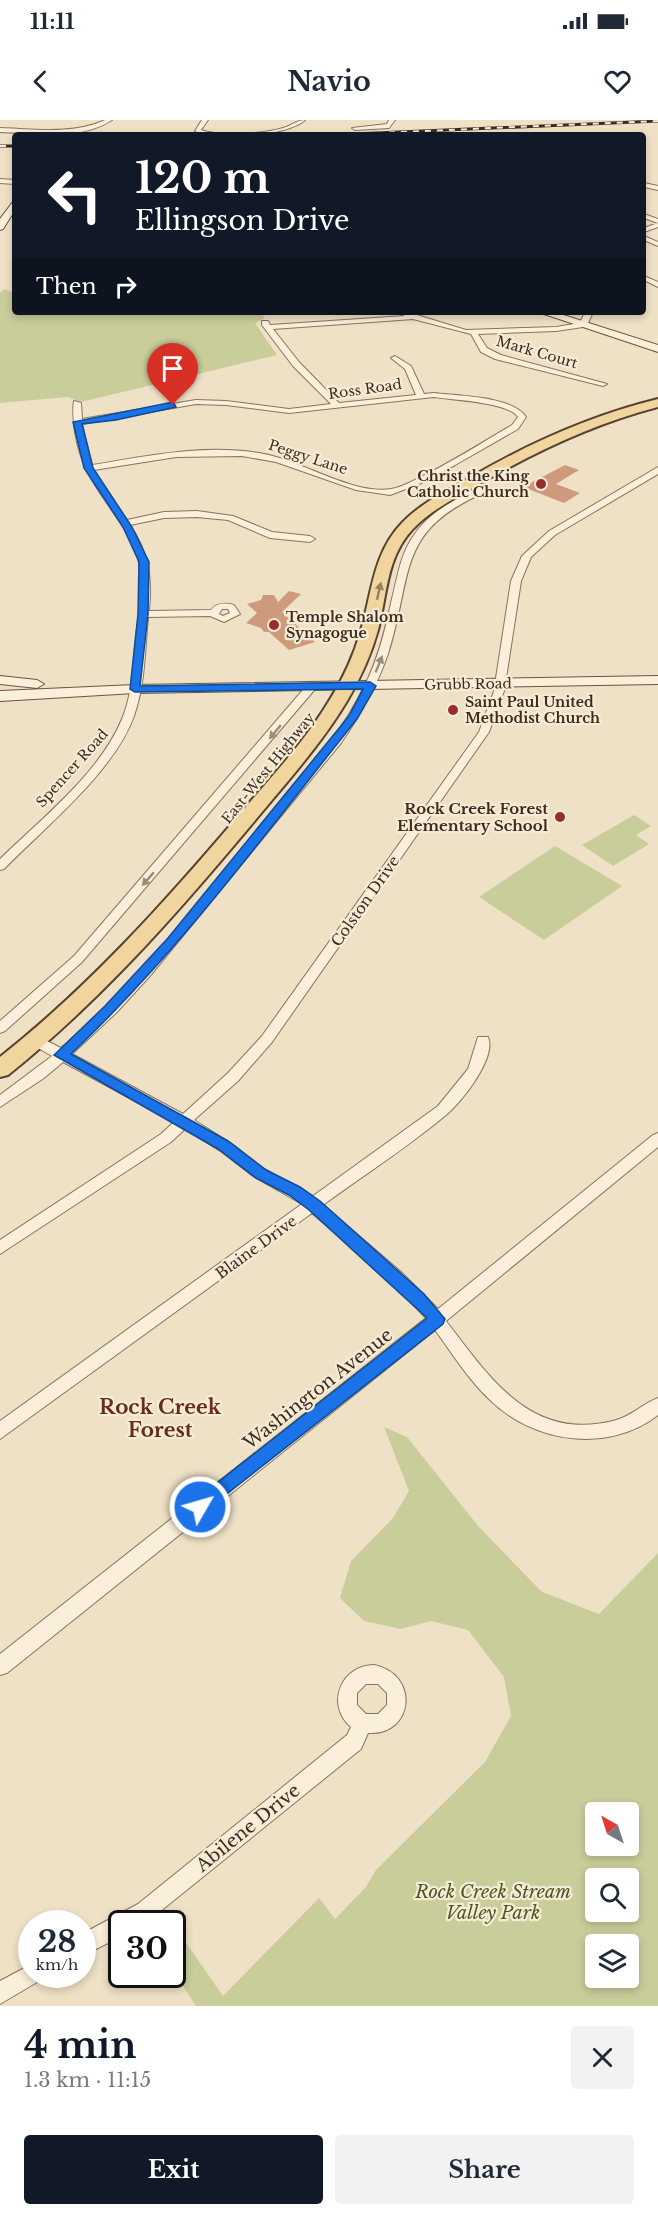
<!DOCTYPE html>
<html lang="en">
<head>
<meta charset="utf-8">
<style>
	:root { --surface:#fff; --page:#f2f2f3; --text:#1f2937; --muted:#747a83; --accent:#111827 }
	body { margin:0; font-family:"Libre Baskerville",serif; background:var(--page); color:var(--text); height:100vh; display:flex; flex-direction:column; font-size:22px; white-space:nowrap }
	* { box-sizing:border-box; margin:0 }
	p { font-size:20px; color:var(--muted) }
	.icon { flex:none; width:33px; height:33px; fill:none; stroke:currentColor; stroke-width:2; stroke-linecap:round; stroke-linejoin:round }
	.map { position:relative; height:1886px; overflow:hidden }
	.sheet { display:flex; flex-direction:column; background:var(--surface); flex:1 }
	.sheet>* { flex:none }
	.hud { position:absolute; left:12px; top:12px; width:634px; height:183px; border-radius:6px; box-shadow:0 3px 9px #0003; background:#111827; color:#fff; overflow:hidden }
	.needle { width:39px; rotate:321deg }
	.controls { position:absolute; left:585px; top:1682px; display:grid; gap:12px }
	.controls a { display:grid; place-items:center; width:54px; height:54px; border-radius:6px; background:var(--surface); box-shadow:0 3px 9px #0003; font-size:30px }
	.speed { position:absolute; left:18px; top:1790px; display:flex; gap:12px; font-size:30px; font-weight:700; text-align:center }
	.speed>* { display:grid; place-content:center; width:78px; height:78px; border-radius:50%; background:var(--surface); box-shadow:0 3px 9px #0003; line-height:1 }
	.speed small { font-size:15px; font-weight:400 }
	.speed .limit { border:3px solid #111; border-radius:9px; background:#fff; color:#111 }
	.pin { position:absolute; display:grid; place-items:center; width:51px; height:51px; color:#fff; margin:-62px -26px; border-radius:50% 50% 50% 0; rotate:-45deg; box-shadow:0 0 6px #0007 }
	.pin .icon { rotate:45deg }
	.me { position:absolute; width:66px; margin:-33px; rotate:52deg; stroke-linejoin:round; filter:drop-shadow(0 0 4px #0008) }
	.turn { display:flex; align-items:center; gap:21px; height:126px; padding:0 24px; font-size:27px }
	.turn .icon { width:78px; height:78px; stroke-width:2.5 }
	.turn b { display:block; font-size:42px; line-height:51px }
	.then { display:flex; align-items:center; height:57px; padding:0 24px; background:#0003; gap:12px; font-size:22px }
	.round { display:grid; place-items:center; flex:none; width:63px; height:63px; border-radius:6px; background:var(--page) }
	.overview { display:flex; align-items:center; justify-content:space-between; height:102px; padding:0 24px }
	h1 { font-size:36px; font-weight:700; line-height:45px; color:var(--accent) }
	.cta { display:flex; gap:12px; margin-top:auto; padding:12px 24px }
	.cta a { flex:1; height:69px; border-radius:6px; background:var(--accent); color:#fff; font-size:24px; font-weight:700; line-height:69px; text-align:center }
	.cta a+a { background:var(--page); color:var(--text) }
	.status { display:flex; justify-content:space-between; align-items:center; height:42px; padding:0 30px; background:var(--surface); direction:ltr }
	.status svg { height:16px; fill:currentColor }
	header { display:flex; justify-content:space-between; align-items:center; height:78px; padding:0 24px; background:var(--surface); font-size:27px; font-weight:700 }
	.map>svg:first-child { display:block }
	.green { fill:#c9cd9a; fill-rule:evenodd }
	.building { fill:#cd9b7c }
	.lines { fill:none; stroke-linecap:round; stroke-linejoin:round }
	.street-casing { stroke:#8a735c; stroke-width:2 }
	.secondary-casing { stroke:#6c543f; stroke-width:2 }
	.primary-casing { stroke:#584130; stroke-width:4 }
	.street { fill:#f9efda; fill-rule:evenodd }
	.secondary { fill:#f9efda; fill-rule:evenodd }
	.primary { fill:#f1d59f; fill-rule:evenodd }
	.rail-casing { stroke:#3b2c20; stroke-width:3 }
	.rail { stroke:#f6ecd6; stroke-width:2; stroke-dasharray:6; stroke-linecap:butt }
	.oneway { fill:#968060 }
	.oneway2 { fill:#9a8e7d }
	.route { fill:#1a73e8; stroke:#114b97; stroke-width:1.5 }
	.poi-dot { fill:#9a2b30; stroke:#f6ecd6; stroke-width:2 }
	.labels { text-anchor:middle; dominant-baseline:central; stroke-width:4.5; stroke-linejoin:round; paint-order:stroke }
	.far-street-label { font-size:14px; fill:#3b2c20; stroke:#f6ecd6 }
	.far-poi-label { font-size:14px; font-weight:bold; fill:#3b2c20; stroke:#f6ecd6; text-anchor:start }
	.poi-label { font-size:15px; font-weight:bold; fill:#3b2c20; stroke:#f6ecd6; text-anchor:end }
	.street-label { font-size:15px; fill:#3b2c20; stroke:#f6ecd6 }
	.near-street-label { font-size:18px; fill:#3b2c20; stroke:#f6ecd6 }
	.near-park-label { font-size:18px; font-style:italic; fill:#4d5726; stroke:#f6ecd6 }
	.near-neighbourhood-label { font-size:20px; font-weight:bold; fill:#672b1f; stroke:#f6ecd6 }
</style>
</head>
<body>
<div class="status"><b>11:11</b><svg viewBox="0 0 49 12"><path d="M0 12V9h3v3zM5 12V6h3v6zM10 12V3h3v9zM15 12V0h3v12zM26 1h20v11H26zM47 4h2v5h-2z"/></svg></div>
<header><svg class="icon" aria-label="back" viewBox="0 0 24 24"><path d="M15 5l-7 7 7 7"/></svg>Navio<svg class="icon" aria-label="heart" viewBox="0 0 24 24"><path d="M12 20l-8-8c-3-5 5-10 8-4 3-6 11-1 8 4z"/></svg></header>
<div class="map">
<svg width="658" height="1886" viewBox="0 0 658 1886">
	<rect width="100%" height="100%" fill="#efe1c6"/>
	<path class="green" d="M4,169l11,4v19h245l5,6 -10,5 22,32 -196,47 -13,-5 -68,6v-110z
		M634,695l17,11 -15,9 13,9 -36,22 -31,-21z
		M555,726l67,40 -78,54 -65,-43z
		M384,1307l23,10 72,90 63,65 57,22 59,-61v453h-462l-23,-35v-47l50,72 96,-98 16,21 31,-32 10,-17 109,-108 26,-46 -7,-39 -36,-47 -37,-9 -31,8 -36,-8 -24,-23 11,-37 42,-43 16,-27zM596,1692h32v33h-32zM596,1758h32v33h-32zM596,1824h32v33h-32z"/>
	<path class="building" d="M565,345l14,5 -23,14 24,9 -16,10 -41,-16z
		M289,471l12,3 -19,18 33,30 -26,8 -20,-18h-5l-3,-4 -15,-5 11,-10 -10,-9 14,-4 2,-5h11l4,7z"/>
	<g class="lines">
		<defs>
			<path id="street" d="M105,0h7c-31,21 -77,13 -112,12v-4c35,1 72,7 105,-8z
				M202,0h6l-7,10c19,7 62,4 82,-2 8,-2 14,-8 22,-8 -17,16 -91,22 -110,11z
				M389,0h6l-6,8 -34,2 -3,-2 35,-4z
				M0,59l15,1v4l-15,-1z
				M644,63l14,3v4l-14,-3z
				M644,94l14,5v4l-14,-5z
				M658,103v4l-14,5v-4z
				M644,116l14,6v4l-14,-6z
				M644,156l14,6v5l-14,-7z
				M395,192h12l59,18 90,-3 24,-4 5,-11h8l-6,13 -4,2 -27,4 -78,3 9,14 14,7 106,29 -4,2 -108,-27 -14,-7 -10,-18 -58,-15 -140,10 26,33 40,41 77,-8 -11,-26 -14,-11 4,-2 16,10 13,28 10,-1c25,3 78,3 92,24l-8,12 -63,36 -36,19 -29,11 -34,-5 -80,-28 -34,-6 -66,1 -82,13 13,23 20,27 37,-8 33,-1 36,5 39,16 38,4 5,3 -5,3 -40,-4 -42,-18 -31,-3 -33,1 -34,7c19,28 22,53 19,86l62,-1c6,-8 15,-7 23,-5l6,9 -16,8 -14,-6 -62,1c-3,32 -3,68 -14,99 -20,56 -89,111 -130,153l-4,1v-11c41,-40 100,-86 122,-140 12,-28 11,-61 15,-90 4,-30 9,-62 -6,-89 -23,-41 -48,-59 -56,-108 -1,-10 -3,-21 -1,-31l7,2 1,16 114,-19 30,1 63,8 42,-5 -38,-38 -31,-41v-4h6l2,4 135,-9zM434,277c19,3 74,5 84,20l-6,8c-29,17 -57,35 -87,50 -11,5 -22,12 -34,14 -39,6 -88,-28 -127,-35 -57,-11 -116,2 -172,11l-10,-41 114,-20 30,1 63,8zM222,489h6l2,4 -7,3 -4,-2z
				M658,347v7l-103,61 -24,22 -10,24 -17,110 -15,41 -217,310 -34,39 -44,39 38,24 31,24 50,28 125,-90 30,-37 10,-32h10c9,20 -26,65 -42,78 -38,32 -82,60 -123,90l78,67 37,37 215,-174 5,-2v14l-212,174c44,57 84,120 167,100 18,-4 29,-17 45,-23v17c-50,39 -125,28 -169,-16 -21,-20 -37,-46 -54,-69l-428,343 -7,2v-21l426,-336 -35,-37 -79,-68 -312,226v-18l302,-217 -49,-28 -31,-24 -37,-23 -14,13 -171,112v-14l161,-106 13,-12 -111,-60 -19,16 -44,29v-12l52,-39 -21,-12 -2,-3 2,-3h10l20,10c75,-62 135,-143 197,-218 38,-46 81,-90 107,-145 13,-26 20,-54 26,-82 6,-23 9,-49 23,-68 10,-15 25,-26 41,-35 9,-5 22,-14 33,-13v4c-93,39 -74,81 -100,163 -11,32 -28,61 -47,89l-192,234 -33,36 -44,41 111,60 45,-41 34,-37 217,-304 15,-41 17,-110 11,-25 27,-25z
				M312,563l5,3 -1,2 -234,274 -77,69 -5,2v-12l74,-65 234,-272z
				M374,1545c46,9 40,71 -6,68l-7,16 -209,169 -8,5h-22v13l-40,20v-22l56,-30 209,-169 4,-8c-26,-22 -10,-62 23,-62zM366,1564h12l9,9v12l-9,9h-12l-9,-9v-12z
				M32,1844v10h11l-4,7 -39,23v-23z"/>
			<path id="secondary" d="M15,79v11l-12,19 -3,1v-11z
				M538,192h16l104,33v7z
				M0,556l37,4 7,4 -7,4 -37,-4z
				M658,556v8l-523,9 -135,8v-10l135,-6z"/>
			<path id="primary" d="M658,279v8c-65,17 -124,45 -182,79 -22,13 -47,25 -64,44 -26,28 -25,66 -34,100 -7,25 -18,49 -31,71 -27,45 -62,83 -95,123 -76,91 -152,177 -244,251l-8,2v-20c90,-71 165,-155 239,-242 31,-37 65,-72 90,-114 14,-22 25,-46 32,-71 11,-37 12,-77 41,-107 18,-19 42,-31 64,-43 61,-36 123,-64 192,-81z"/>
		</defs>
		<use href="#street" class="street-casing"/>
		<use href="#secondary" class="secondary-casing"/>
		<use href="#primary" class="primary-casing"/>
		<use href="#street" class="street"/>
		<use href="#secondary" class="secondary"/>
		<use href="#primary" class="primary"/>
		<defs>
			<path id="rail" d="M329,15l329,-14
				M0,26h15"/>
		</defs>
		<use href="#rail" class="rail-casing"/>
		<use href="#rail" class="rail"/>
	</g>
	<defs><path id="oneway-solid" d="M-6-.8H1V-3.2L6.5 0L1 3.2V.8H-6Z" transform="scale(1.5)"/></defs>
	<use class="oneway" href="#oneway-solid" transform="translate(379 471) rotate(-77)"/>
	<g class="oneway2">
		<use href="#oneway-solid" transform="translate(379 544) rotate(-68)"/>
		<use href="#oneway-solid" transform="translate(275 612) rotate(130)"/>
		<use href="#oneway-solid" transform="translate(148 759) rotate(131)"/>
	</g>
	<path class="route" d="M173,282l3,5 -60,13 -34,4 11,44 39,59 17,35 -1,52 -8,72 230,-4 6,4 -19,33c-92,115 -179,234 -286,335l157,87 38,29 34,17 20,14 104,93 21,25 -2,5 -243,191 -6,-2 -2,-6 2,-6 233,-183 -118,-108 -20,-15 -33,-17 -38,-29 -164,-94 51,-49 63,-68 181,-222 14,-27 -228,3 -5,-3 8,-75 1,-52 -16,-35 -39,-59 -11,-46z"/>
	<g class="poi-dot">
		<circle cx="541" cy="364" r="6"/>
		<circle cx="274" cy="505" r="6"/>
		<circle cx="453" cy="590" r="6"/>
		<circle cx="560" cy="697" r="6"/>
	</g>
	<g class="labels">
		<g class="far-street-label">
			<text transform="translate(537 232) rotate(16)">Mark Court</text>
			<text transform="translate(365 269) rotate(-8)">Ross Road</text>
			<text transform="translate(308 337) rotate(18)">Peggy Lane</text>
			<text transform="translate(468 564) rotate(-1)">Grubb Road</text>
			<text transform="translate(72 648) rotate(-48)">Spencer Road</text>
			<text transform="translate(268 648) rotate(-51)">East-West Highway</text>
		</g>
		<g class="far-poi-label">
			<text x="529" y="356" text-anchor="end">Christ the King<tspan x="529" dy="16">Catholic Church</tspan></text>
			<text x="286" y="497">Temple Shalom<tspan x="286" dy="16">Synagogue</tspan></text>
			<text x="465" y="582">Saint Paul United<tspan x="465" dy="16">Methodist Church</tspan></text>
		</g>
		<g class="poi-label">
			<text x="548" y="688">Rock Creek Forest<tspan x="548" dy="17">Elementary School</tspan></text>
		</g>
		<g class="street-label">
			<text transform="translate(365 781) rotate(-55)">Colston Drive</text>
			<text transform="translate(256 1127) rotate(-36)">Blaine Drive</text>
		</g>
		<g class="near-street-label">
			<text transform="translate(318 1269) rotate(-38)">Washington Avenue</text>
			<text transform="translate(248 1708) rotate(-39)">Abilene Drive</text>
		</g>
		<g class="near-park-label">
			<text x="493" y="1772">Rock Creek Stream<tspan x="493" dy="21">Valley Park</tspan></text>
		</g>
		<g class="near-neighbourhood-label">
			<text x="160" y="1287">Rock Creek<tspan x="160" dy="23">Forest</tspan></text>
		</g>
	</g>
</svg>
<div class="controls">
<a><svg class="needle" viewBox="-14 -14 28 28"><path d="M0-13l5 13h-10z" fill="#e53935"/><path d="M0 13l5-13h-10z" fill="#747a83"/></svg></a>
<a><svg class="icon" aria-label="search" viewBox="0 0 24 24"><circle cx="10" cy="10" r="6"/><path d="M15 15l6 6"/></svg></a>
<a><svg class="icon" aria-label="layers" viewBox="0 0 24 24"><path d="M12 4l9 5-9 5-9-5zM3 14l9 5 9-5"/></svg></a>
</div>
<div class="speed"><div>28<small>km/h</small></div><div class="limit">30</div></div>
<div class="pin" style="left:173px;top:285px;background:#d93025"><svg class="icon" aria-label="arrive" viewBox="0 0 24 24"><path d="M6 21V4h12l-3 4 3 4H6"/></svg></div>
<svg class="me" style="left:200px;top:1387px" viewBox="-20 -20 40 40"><circle r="17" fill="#1a73e8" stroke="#fff" stroke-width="3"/><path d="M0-11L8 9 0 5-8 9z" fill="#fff"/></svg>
<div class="hud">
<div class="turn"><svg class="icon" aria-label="left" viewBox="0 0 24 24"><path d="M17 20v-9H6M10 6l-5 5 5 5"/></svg><div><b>120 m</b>Ellingson Drive</div></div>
<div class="then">Then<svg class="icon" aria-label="right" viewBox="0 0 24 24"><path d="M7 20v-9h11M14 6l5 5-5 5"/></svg></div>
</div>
</div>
<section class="sheet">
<div class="overview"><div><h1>4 min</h1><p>1.3 km · 11:15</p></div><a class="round"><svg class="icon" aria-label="close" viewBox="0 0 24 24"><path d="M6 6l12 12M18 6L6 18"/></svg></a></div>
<div class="cta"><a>Exit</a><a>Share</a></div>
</section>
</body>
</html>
